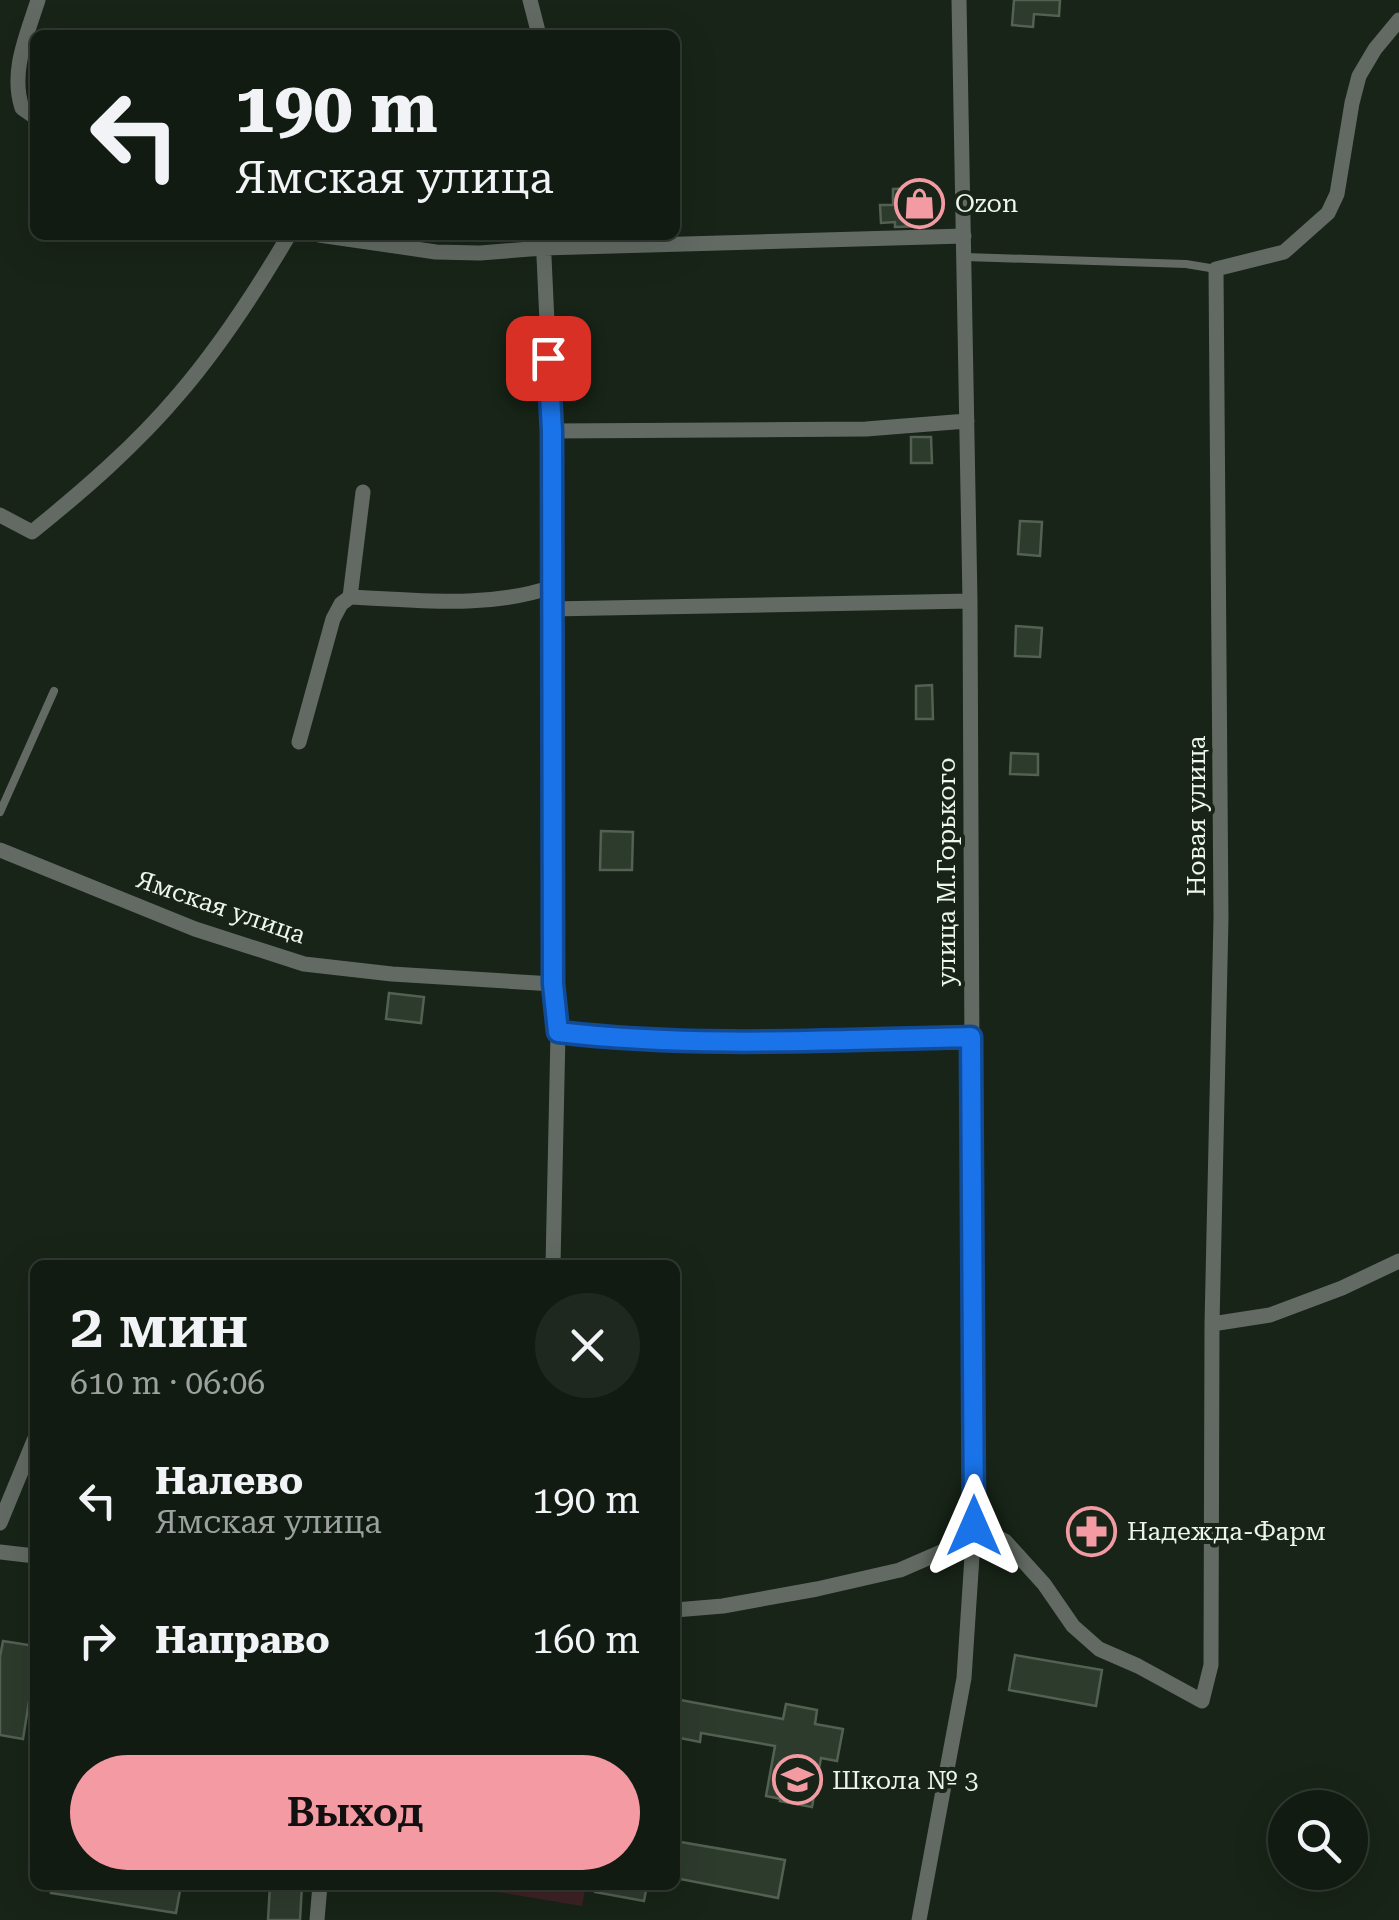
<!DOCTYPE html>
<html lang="ru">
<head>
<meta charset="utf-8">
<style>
	:root { --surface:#111b11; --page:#1e281f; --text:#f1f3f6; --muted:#9ca19f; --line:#303931; --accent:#f49aa2 }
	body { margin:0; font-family:"Roboto Serif",serif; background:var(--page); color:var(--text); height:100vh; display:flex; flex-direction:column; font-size:38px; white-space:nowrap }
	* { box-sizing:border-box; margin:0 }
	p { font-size:32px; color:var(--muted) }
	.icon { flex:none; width:55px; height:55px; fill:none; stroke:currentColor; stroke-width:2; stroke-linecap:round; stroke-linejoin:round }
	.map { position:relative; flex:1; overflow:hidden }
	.drawer { position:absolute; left:30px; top:1260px; width:650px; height:630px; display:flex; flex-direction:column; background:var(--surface); border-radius:15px; box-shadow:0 10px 40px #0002,0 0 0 2px var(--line) }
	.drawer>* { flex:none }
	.guide { position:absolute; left:30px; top:30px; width:650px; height:210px; border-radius:15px; box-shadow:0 10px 40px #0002,0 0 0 2px var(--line); background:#111b11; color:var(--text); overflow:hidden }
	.fabs { position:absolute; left:1268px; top:1790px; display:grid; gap:20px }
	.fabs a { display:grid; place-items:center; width:100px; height:100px; border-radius:50%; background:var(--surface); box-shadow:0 10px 40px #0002,0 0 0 2px var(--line); font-size:50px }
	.pin { position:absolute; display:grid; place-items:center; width:85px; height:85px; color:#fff; margin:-42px; border-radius:20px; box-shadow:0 5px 15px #0006 }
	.me { position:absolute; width:110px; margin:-55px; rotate:0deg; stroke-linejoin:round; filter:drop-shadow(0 0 8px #0008) }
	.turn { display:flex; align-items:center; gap:35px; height:210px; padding:0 40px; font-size:45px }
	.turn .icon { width:130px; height:130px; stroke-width:2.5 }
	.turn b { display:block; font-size:70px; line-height:85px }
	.round { display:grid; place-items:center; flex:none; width:105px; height:105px; border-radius:52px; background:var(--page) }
	.headline { display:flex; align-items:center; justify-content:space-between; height:170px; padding:0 40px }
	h1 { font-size:60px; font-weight:600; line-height:75px }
	.action { display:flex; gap:20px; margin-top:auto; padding:20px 40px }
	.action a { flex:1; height:115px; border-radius:60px; background:var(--accent); color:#111; font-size:40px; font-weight:600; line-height:115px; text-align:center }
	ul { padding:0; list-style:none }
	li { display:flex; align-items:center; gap:30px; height:140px; padding:0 40px }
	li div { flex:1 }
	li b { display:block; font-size:38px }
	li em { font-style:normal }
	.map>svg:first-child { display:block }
	.green { fill:#3d2224 }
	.building { fill:#2d3b2d; stroke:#526152; stroke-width:2.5 }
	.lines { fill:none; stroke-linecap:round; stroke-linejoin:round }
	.service { stroke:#636a63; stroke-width:8 }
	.minor { stroke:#636a63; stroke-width:15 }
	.route-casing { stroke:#114b97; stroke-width:25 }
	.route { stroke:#1a73e8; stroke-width:18 }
	.labels { text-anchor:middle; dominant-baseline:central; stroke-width:8; stroke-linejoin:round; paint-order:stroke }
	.poi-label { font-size:25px; fill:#edf6ed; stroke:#172417; text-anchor:start }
	.street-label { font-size:25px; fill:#edf6ed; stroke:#172417 }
</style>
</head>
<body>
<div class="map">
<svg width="1399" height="1920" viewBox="0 0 1399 1920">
	<rect width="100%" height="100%" fill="#172417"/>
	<path class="green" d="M479,1885h107l-4,21 -103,-17z"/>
	<path class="building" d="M1014,0h46l-1,16 -25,-2 -1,13 -21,-2z
		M923,188l1,38 -29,1v-5l-14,1 -1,-18h13v-16z
		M911,437h20l1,26h-21z
		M1020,521l22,1 -2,34 -22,-2z
		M1016,626l26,2 -2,29 -25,-1z
		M932,685l1,34h-17v-33z
		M1011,753l27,1v21l-28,-1z
		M601,831l32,1 -1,38h-32z
		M389,993l35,4 -3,26 -35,-4z
		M3,1641l32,5v18l-12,75 -23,-4v-78z
		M1015,1655l87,15 -6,36 -87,-16z
		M675,1699l108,20 3,-15 31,6 -2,14 28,5 -6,32 -16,-3 -9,49 -32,-6 1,-2 -15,-3 9,-50 -74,-13 -1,9 -25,-5z
		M675,1841l110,19 -7,38 -103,-20z
		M52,1885h129l-5,28 -125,-20z
		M270,1885h32l-2,35h-32z
		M595,1885h52l-3,16 -49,-9z"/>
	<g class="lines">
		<path class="service" d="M965,257l221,7 30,5
			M0,812l54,-121"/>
		<path class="minor" d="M530,0l9,35
			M35,117l-13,-9c-12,-37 5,-73 16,-108
			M319,235l117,17 44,1 63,-5 421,-12
			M543,235l9,196 1,553 5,49 -5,232
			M552,431l314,-2 101,-8
			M0,515l32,17c52,-42 104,-87 147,-138 42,-49 77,-103 110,-159
			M350,597c68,3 137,12 202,-10
			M551,609l419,-8
			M299,742l34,-123 8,-15 9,-7 13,-105
			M0,850l195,79 109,35 88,10 161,10
			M558,1033c137,13 275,7 413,4
			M1212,1324l58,-9 72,-27 57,-27
			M0,1523l35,-85
			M0,1552l35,4
			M675,1610l48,-4 94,-17 83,-19 46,-20 28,-24 31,15 39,43 29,42 26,23 39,17 64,35 9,-36 1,-341 9,-406 -5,-649 68,-17 44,-39 9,-19 15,-91 7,-27 16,-27 24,-29
			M317,1920l3,-35
			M919,1920l45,-242 10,-152 -4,-925 -11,-601"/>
	</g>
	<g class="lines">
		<defs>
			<path id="route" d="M548,358l4,73 1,553 5,48c137,16 275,8 413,5l3,489"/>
		</defs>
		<use href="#route" class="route-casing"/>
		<use href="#route" class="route"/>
	</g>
	<defs>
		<symbol id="shop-ring" viewBox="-11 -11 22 22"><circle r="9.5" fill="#172417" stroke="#f49aa2" stroke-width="1.5"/><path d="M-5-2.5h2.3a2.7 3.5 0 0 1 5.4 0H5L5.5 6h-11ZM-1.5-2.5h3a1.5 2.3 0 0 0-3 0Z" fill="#f49aa2"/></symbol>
		<symbol id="pharmacy-ring" viewBox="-11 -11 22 22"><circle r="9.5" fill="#172417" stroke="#f49aa2" stroke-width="1.5"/><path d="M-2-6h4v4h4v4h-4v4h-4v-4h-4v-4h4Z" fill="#f49aa2"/></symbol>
		<symbol id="school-ring" viewBox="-11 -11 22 22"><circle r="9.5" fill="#172417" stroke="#f49aa2" stroke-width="1.5"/><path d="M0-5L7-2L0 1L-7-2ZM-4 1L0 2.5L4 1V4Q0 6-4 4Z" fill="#f49aa2"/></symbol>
	</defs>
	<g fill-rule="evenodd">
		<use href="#shop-ring" x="892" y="176" width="55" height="55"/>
		<use href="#pharmacy-ring" x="1064" y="1504" width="55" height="55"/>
		<use href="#school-ring" x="770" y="1752" width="55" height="55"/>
	</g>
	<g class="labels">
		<g class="poi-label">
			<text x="955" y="203">Ozon</text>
			<text x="1127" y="1531">Надежда-Фарм</text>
			<text x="832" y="1780">Школа № 3</text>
		</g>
		<g class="street-label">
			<text transform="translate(1196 816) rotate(-90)">Новая улица</text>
			<text transform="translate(946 872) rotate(-90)">улица М.Горького</text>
			<text transform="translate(221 907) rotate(19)">Ямская улица</text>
		</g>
	</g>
</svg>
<div class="fabs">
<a><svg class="icon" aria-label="search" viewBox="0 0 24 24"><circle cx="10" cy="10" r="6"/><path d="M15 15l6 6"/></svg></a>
</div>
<div class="pin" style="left:548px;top:358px;background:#d93025"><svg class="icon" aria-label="arrive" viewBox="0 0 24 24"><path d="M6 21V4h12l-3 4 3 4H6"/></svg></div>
<svg class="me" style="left:974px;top:1526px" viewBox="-20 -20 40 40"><path d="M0-17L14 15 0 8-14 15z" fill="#1a73e8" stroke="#fff" stroke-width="4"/></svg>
<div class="guide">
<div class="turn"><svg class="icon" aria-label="left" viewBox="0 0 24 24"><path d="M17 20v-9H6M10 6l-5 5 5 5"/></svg><div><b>190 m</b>Ямская улица</div></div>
</div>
<section class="drawer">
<div class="headline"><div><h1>2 мин</h1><p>610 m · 06:06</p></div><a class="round"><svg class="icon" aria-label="close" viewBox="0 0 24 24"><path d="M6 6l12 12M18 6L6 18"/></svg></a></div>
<ul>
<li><svg class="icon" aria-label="left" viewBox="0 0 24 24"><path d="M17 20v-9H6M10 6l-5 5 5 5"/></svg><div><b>Налево</b><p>Ямская улица</p></div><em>190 m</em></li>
<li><svg class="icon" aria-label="right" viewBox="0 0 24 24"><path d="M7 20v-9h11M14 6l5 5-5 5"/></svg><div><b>Направо</b></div><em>160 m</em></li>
</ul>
<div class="action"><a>Выход</a></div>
</section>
</div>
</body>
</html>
